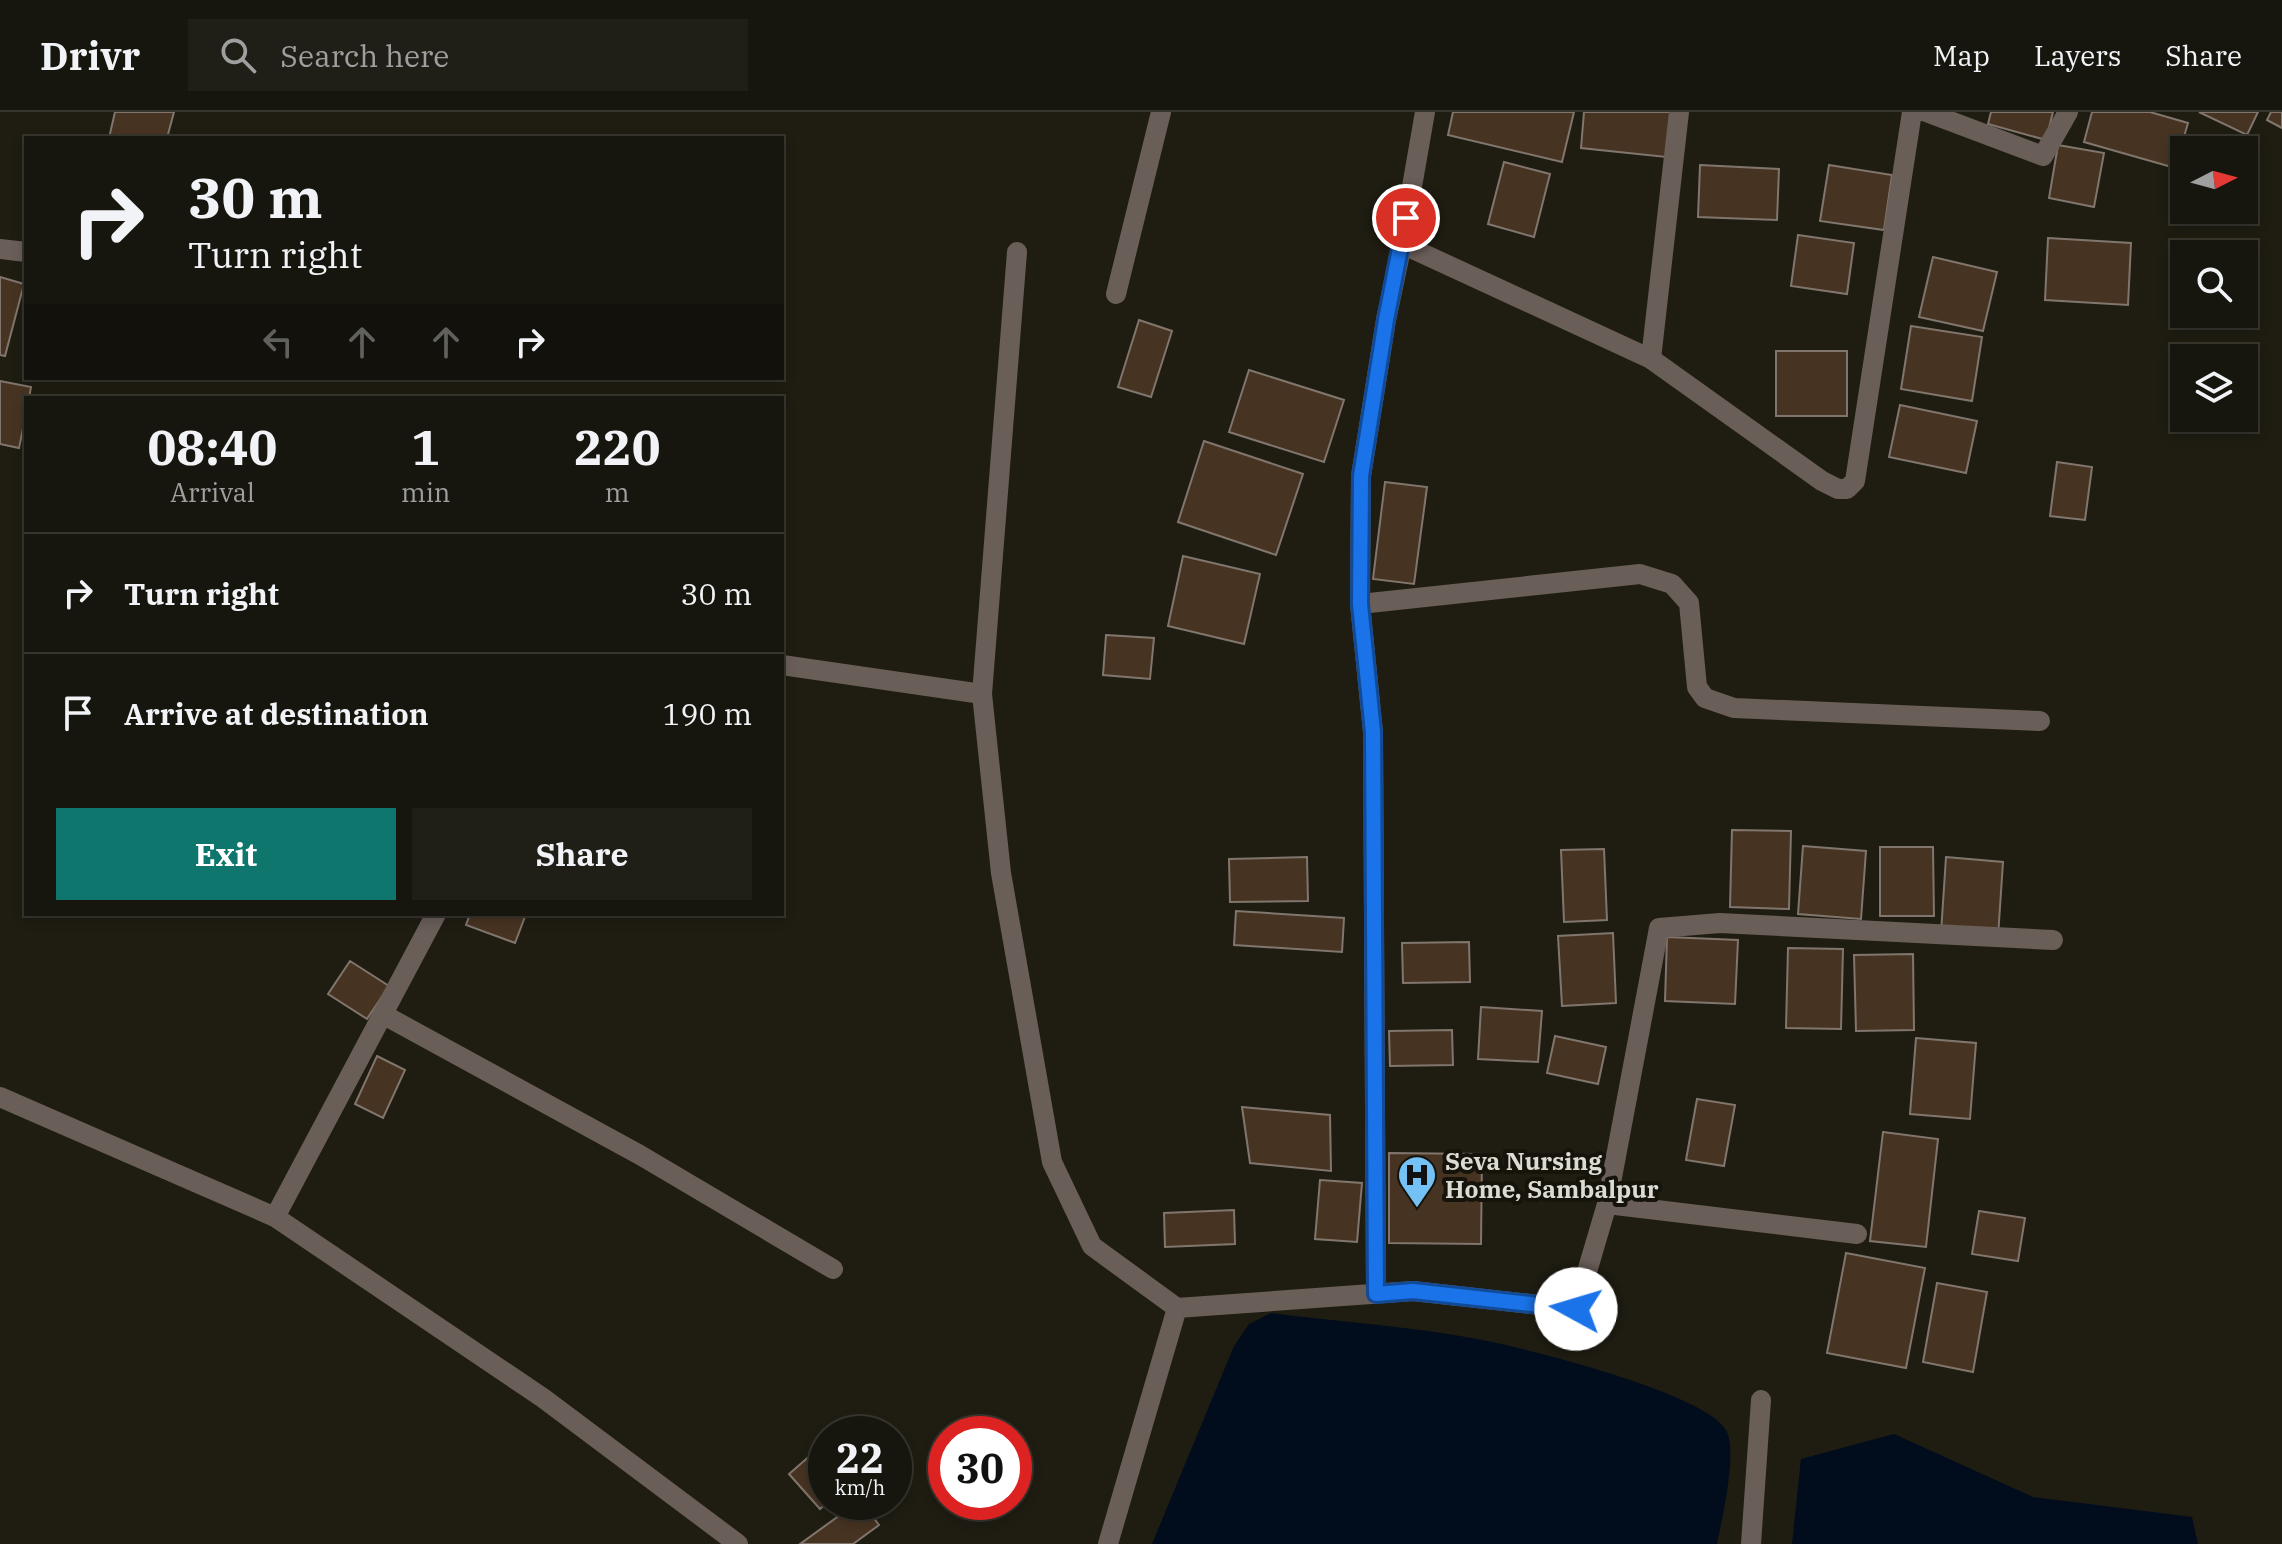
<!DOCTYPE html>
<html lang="en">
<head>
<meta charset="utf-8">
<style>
	:root { --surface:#17160e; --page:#201f17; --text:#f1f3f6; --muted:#9e9f9e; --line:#36352e; --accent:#0f766e }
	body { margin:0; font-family:"IBM Plex Serif",serif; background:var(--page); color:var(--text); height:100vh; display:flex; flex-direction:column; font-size:30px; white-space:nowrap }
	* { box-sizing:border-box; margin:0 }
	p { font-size:26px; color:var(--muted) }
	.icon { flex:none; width:44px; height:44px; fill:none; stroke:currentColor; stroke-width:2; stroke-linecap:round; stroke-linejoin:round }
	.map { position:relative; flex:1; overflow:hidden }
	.sheet { position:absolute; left:24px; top:284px; width:760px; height:520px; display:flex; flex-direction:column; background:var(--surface); border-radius:0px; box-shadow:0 4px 12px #0003,0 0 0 2px var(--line) }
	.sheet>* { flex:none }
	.banner { position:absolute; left:24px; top:24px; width:760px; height:244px; border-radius:0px; box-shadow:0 4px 12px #0003,0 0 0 2px var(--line); background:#17160e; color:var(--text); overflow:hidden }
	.needle { width:52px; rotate:84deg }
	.tools { position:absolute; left:2170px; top:24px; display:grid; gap:16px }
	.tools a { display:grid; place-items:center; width:88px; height:88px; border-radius:0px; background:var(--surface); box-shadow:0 4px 12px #0003,0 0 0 2px var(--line); font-size:40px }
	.speed { position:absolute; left:808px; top:1304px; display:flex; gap:16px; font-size:40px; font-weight:700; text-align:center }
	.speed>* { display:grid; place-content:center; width:104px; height:104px; border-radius:50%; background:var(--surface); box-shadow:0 4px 12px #0003,0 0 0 2px var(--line); line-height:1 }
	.speed small { font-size:20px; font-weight:400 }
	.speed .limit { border:12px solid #d22; background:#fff; color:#111 }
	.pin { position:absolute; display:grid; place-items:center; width:68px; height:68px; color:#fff; margin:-34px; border:4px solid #fff; border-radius:50%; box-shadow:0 2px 8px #0007 }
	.me { position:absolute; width:88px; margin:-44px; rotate:276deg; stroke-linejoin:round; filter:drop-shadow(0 0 6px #0008) }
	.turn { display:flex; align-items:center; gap:28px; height:168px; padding:0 32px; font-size:36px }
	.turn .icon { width:104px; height:104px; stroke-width:2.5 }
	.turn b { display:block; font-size:56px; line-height:68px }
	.lanes { display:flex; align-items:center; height:76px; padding:0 32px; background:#0003; justify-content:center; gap:40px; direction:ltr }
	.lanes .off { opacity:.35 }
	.eta { display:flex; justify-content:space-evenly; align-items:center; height:136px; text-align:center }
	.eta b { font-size:48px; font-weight:800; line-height:56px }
	.action { display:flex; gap:16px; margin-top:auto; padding:16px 32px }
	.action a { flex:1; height:92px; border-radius:0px; background:var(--accent); color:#fff; font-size:32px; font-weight:800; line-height:92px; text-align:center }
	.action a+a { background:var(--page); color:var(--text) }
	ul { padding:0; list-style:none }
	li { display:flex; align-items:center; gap:24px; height:120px; padding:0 32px; border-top:2px solid var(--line) }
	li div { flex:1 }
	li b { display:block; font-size:30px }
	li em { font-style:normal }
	header { display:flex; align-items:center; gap:48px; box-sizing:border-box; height:112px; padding:0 40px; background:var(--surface); border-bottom:2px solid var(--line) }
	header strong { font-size:38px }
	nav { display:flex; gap:44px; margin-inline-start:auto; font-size:28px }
	.search { width:560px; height:72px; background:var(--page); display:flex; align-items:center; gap:20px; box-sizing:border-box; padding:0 28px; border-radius:0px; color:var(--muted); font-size:30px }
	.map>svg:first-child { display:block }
	.water { fill:#010c1c }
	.building { fill:#473321; stroke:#81766d; stroke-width:2 }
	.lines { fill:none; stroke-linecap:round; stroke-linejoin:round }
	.minor { stroke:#6a5e58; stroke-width:20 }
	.route-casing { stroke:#114b97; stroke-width:20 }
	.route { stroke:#1a73e8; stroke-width:14 }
	.labels { text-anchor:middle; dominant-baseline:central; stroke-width:8; stroke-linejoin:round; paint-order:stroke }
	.poi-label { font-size:24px; font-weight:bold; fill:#dbdad3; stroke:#16140a; text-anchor:start }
</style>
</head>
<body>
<header>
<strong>Drivr</strong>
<div class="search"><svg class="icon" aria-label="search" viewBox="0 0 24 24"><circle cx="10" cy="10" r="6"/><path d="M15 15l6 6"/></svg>Search here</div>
<nav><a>Map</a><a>Layers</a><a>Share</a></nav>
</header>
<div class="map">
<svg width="2282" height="1432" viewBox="0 0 2282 1432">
	<rect width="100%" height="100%" fill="#1f1d12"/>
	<path class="water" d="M1271,1201c68,9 138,13 206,26 45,8 229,54 249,91 12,22 -4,88 -9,114h-565l82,-198 15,-22z
		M1894,1322l139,63 159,20 6,27h-406l9,-85z"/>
	<path class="building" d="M115,0h59l-7,26h-58z
		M1453,0h121l-12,50 -114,-27z
		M1584,0h87l-5,45 -85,-9z
		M1991,0h62l-7,28 -58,-16z
		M2092,0h58l38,11 -13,45 -91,-26z
		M2199,0h59l-11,23z
		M2271,0h11v16l-15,-8z
		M2058,33l46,8 -10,54 -45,-9z
		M1504,50l46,12 -16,63 -46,-13z
		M1700,53l79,4 -2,51 -79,-3z
		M1829,53l63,10 -8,55 -64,-9z
		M1798,123l56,8 -7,51 -56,-8z
		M2048,126l83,5 -3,62 -83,-5z
		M1933,145l64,15 -14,59 -64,-14z
		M0,165l24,7 -19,72 -5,-1z
		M1139,208l33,11 -21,66 -33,-10z
		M1911,214l71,11 -10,64 -71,-12z
		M1776,239h71v65h-71z
		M1249,258l95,30 -20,62 -95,-30z
		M0,269l31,6 -2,11h-3v16l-7,34 -19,-4z
		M1900,293l77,16 -11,52 -77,-16z
		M1204,329l99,33 -27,81 -98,-33z
		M2057,350l35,5 -7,53 -35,-4z
		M1385,370l42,5 -13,97 -41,-5z
		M1183,444l77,18 -16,70 -76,-18z
		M1106,523l48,3 -4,41 -47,-4z
		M1732,718l59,1 -2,78 -59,-2z
		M1803,734l63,5 -5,68 -63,-5z
		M1880,735h53l1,69h-54z
		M1604,737l3,71 -43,2 -3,-72z
		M1307,745l1,44 -78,1 -1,-43z
		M1946,745l57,5 -5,75 -57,-4z
		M1236,799l108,7 -2,34 -108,-7z
		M470,802h56l-11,29 -49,-18z
		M1613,821l3,70 -54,3 -4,-70z
		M1667,825l71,3 -3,64 -70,-3z
		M1469,830l1,40 -67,1 -1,-40z
		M1788,836l55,1 -2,80 -55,-1z
		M1913,842l1,76 -58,1 -2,-76z
		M350,849l39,25 -22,33 -39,-25z
		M1481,895l61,4 -4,51 -60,-3z
		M1452,918l1,35 -63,1 -1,-35z
		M1555,924l51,11 -8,37 -51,-11z
		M1916,926l60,5 -6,76 -60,-5z
		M377,944l28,14 -22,48 -28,-14z
		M1697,987l38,6 -11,61 -38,-6z
		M1242,995l88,8 1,56 -81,-8z
		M1883,1020l55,7 -12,108 -56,-6z
		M1389,1041l93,1 -1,90 -92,-1z
		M1320,1068l42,3 -5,59 -42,-3z
		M1234,1098l1,34 -70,3 -1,-34z
		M1979,1099l46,7 -7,43 -46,-7z
		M1846,1141l79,15 -19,100 -79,-15z
		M1937,1171l50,9 -14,80 -50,-10z
		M820,1335l6,7v48h2l-8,7 -31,-35z
		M858,1390h4l17,23 -26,19h-53z"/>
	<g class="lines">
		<path class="minor" d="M1926,0l117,44 25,-44
			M1402,132l249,115 171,122 16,8h9l8,-8 57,-369
			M0,137l26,3
			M1017,140l-35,442 19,179 51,289 40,84 85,62 236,-17 163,18 31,-105 52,-276 61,-5 333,17
			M1116,182l45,-182
			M1651,247l28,-247
			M1360,492l280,-30 32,10 17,19 8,84 8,11 29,10 306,13
			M782,553l200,29
			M384,903l256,140 193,114
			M0,985l275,120 268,181 195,146
			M1607,1092l250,30
			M275,1105l161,-303
			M1376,1182l-3,-562 -13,-128 1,-128 25,-156 16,-76 23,-132
			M1108,1432l69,-236
			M1751,1432l10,-144"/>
	</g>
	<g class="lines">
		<defs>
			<path id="route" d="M1406,106l-20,102 -25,156 -1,128 13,128 3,562 37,-3 163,18"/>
		</defs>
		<use href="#route" class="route-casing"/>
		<use href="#route" class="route"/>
	</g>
	<defs>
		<symbol id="hospital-pin" viewBox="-11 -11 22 30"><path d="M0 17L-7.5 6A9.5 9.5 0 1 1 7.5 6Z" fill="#73c1f5" stroke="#16140a"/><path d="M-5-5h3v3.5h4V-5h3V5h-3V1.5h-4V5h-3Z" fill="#111"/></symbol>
	</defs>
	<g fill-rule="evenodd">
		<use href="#hospital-pin" x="1395" y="1041" width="44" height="60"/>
	</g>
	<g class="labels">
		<g class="poi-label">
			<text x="1445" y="1049">Seva Nursing<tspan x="1445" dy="28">Home, Sambalpur</tspan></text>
		</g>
	</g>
</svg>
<div class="tools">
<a><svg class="needle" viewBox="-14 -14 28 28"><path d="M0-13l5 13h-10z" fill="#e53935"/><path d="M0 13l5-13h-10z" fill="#9e9f9e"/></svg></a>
<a><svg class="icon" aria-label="search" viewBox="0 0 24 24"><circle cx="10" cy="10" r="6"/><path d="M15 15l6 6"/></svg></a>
<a><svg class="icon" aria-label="layers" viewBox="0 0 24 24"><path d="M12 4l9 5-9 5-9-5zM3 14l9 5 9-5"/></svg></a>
</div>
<div class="speed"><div>22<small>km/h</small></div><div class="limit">30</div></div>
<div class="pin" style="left:1406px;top:106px;background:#d93025"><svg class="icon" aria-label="arrive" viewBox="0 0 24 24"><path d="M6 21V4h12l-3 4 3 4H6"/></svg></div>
<svg class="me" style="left:1576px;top:1197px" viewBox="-20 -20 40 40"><circle r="19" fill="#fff"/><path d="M0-13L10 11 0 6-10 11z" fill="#1a73e8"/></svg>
<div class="banner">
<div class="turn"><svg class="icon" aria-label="right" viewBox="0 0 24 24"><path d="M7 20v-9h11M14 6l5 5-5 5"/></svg><div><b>30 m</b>Turn right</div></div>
<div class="lanes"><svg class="icon off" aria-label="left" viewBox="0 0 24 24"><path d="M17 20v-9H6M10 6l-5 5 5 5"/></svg><svg class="icon off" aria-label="ahead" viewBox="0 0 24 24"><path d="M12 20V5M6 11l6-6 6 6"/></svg><svg class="icon off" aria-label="ahead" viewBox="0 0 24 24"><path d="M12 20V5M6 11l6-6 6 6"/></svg><svg class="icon" aria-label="right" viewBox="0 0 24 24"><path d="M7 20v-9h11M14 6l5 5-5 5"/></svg></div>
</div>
<section class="sheet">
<div class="eta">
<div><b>08:40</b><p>Arrival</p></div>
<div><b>1</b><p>min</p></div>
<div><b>220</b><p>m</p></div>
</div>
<ul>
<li><svg class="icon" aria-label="right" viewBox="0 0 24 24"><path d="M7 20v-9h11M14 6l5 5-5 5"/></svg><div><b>Turn right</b></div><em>30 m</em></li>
<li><svg class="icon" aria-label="arrive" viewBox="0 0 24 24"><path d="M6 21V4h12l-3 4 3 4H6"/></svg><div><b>Arrive at destination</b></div><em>190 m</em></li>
</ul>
<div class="action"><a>Exit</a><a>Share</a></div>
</section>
</div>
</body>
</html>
